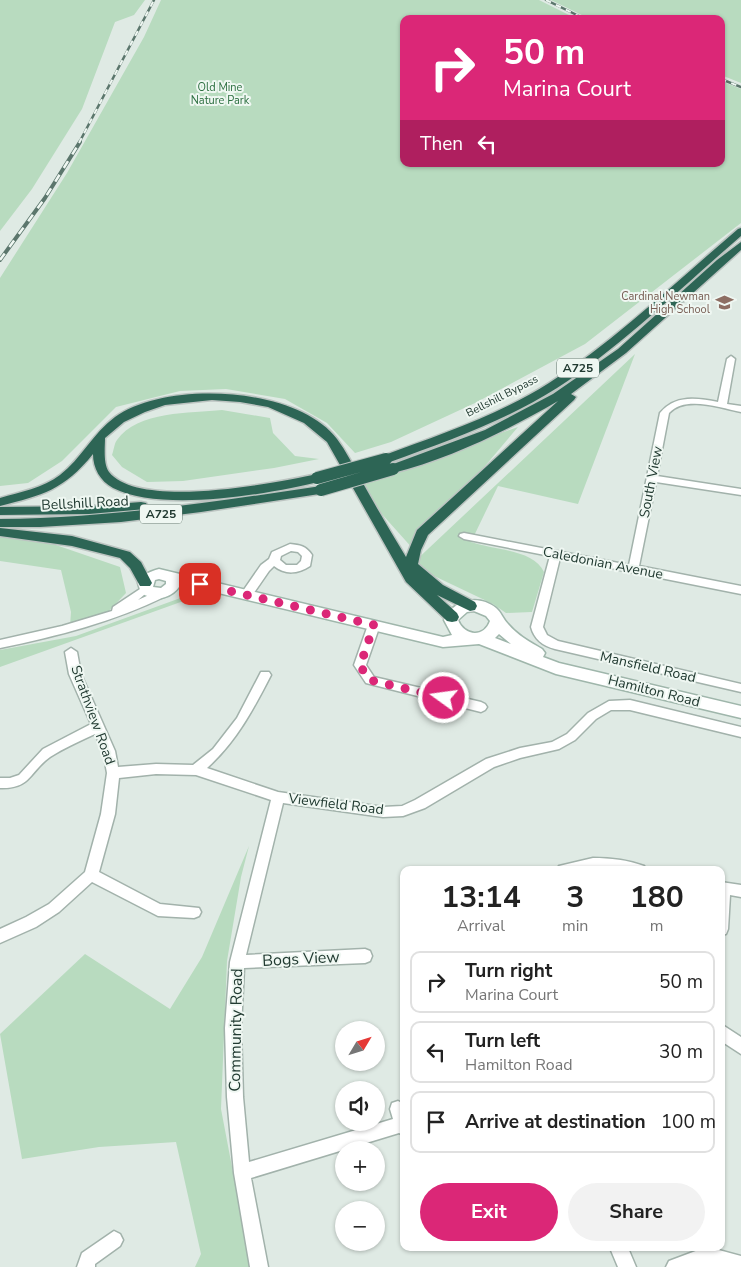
<!DOCTYPE html>
<html lang="en">
<head>
<meta charset="utf-8">
<style>
	:root { --surface:#fff; --page:#f2f2f2; --text:#222; --muted:#767676; --line:#e0e0e0; --accent:#db2777 }
	body { margin:0; font-family:"Nunito Sans",sans-serif; background:var(--page); color:var(--text); height:100vh; display:flex; flex-direction:column; font-size:19px; white-space:nowrap }
	* { box-sizing:border-box; margin:0 }
	p { font-size:16px; color:var(--muted) }
	.icon { flex:none; width:28px; height:28px; fill:none; stroke:currentColor; stroke-width:2; stroke-linecap:round; stroke-linejoin:round }
	.map { position:relative; flex:1; overflow:hidden }
	.sheet { position:absolute; left:400px; top:866px; width:325px; height:385px; display:flex; flex-direction:column; background:var(--surface); border-radius:10px; box-shadow:0 1px 4px #0004 }
	.sheet>* { flex:none }
	.guide { position:absolute; left:400px; top:15px; width:325px; height:152px; border-radius:10px; box-shadow:0 1px 4px #0004; background:#db2777; color:#fff; overflow:hidden }
	.needle { width:32px; rotate:52deg }
	.fabs { position:absolute; left:335px; top:1021px; display:grid; gap:10px }
	.fabs a { display:grid; place-items:center; width:50px; height:50px; border-radius:50%; background:var(--surface); box-shadow:0 1px 4px #0004; font-size:25px }
	.pin { position:absolute; display:grid; place-items:center; width:42px; height:42px; color:#fff; margin:-21px; border-radius:10px; box-shadow:0 2px 8px #0006 }
	.me { position:absolute; width:55px; margin:-28px; rotate:284deg; stroke-linejoin:round; filter:drop-shadow(0 0 4px #0008) }
	.turn { display:flex; align-items:center; gap:18px; height:105px; padding:0 20px; font-size:22px }
	.turn .icon { width:65px; height:65px; stroke-width:2.5 }
	.turn b { display:block; font-size:35px; line-height:42px }
	.then { display:flex; align-items:center; height:48px; padding:0 20px; background:#0003; gap:10px; font-size:19px }
	.eta { display:flex; justify-content:space-evenly; align-items:center; height:85px; text-align:center }
	.eta b { font-size:30px; font-weight:700; line-height:35px }
	.cta { display:flex; gap:10px; margin-top:auto; padding:10px 20px }
	.cta a { flex:1; height:58px; border-radius:30px; background:var(--accent); color:#fff; font-size:20px; font-weight:700; line-height:58px; text-align:center }
	.cta a+a { background:var(--page); color:var(--text) }
	ul { padding:0; list-style:none }
	li { display:flex; align-items:center; gap:15px; height:62px; margin:0 10px 8px; padding:0 10px; border:2px solid var(--line); border-radius:10px }
	li div { flex:1 }
	li b { display:block; font-size:19px }
	li em { font-style:normal }
	.map>svg:first-child { display:block }
	.green { fill:#b8dbbf }
	.lines { fill:none; stroke-linecap:round; stroke-linejoin:round }
	.street-casing { stroke:#a2b2ab; stroke-width:3 }
	.secondary-casing { stroke:#9fb6ab; stroke-width:3 }
	.highway-casing { stroke:#bcc4c1; stroke-width:3 }
	.street { fill:#fff; fill-rule:evenodd }
	.secondary { fill:#fff; fill-rule:evenodd }
	.highway { fill:#2d6555; fill-rule:evenodd }
	.rail-far1-casing { stroke:#5b766c; stroke-width:2.5 }
	.rail-casing { stroke:#5b766c; stroke-width:4 }
	.rail-far1 { stroke:#eff7f2; stroke-width:2; stroke-dasharray:5.5; stroke-linecap:butt }
	.rail { stroke:#eff7f2; stroke-width:2.5; stroke-dasharray:8; stroke-linecap:butt }
	.highway-bridge-casing { stroke:#bcc4c1; stroke-width:14; stroke-linecap:butt }
	.highway-bridge { stroke:#2d6555; stroke-width:12 }
	.route { stroke:#db2777; stroke-width:9; stroke-dasharray:0 16.2 }
	.labels { text-anchor:middle; dominant-baseline:central; stroke-width:4; stroke-linejoin:round; paint-order:stroke }
	.far-park-label { font-size:11px; fill:#2c6f40; stroke:#eff7f2 }
	.far-education-label { font-size:11px; fill:#785e54; stroke:#eff7f2; text-anchor:end }
	.far-street-label { font-size:11px; fill:#213a31; stroke:#eff7f2 }
	.shield { fill:#eff7f2; stroke:#5f736b; stroke-width:1 }
	.shield-label { font-size:12px; font-weight:bold; fill:#213a31 }
	.street-label { font-size:14px; fill:#213a31; stroke:#eff7f2 }
	.near-street-label { font-size:16px; fill:#213a31; stroke:#eff7f2 }
</style>
</head>
<body>
<div class="map">
<svg width="741" height="1267" viewBox="0 0 741 1267">
	<rect width="100%" height="100%" fill="#dfeae4"/>
	<path class="green" d="M0,0h145l-11,15 -19,7 -33,87 -50,80 -32,42z
		M161,0h378l38,19h-173v145h317v-83l20,8v134l-156,121 -110,59 -84,39 -36,11 -28,-30 -42,-24 -59,-10 -46,2 -64,16 -54,54 -34,22 -28,3v-208l67,-105 77,-136z
		M551,0h190v83l-20,-8v-56h-131z
		M635,354l-57,150 -80,-18 -27,56c22,8 63,7 73,30l-12,40 -26,1 -13,-9 -82,-39z
		M222,410l48,8 3,15 22,23 24,3 -45,9 -91,13 -36,1 -25,-15 -10,-12c2,-5 2,-11 5,-15 20,-29 74,-27 105,-30z
		M518,427l-104,123 -59,-66z
		M0,537l53,7 67,23 6,26 -20,21 -36,12 1,-14 -10,-42 -61,-9z
		M186,596l3,3 -189,68v-17l76,-14z
		M249,846l-8,31 -14,84 -6,148 30,158h-56l6,-13 -25,-112 -77,5 -77,12 -22,-125 85,-80 85,55 32,-52z"/>
	<g class="lines">
		<defs>
			<path id="street" d="M731,356l4,3 -8,45 14,2v6c-20,-4 -56,-17 -72,1l-12,63 84,13v6l-85,-13 -17,84 102,20v8l-181,-36 -17,69 4,8 11,6 183,43v8l-186,-43c-12,-3 -21,-10 -24,-22l19,-71 -86,-17 -5,-3 1,-2 4,-1 165,32 31,-152c15,-19 38,-15 58,-11l9,-43z
				M290,544c10,1 16,2 22,11l-2,11c-12,8 -25,9 -36,0l-5,5 -18,26h-8l-1,-3 1,-3 18,-26 8,-6 3,-7zM291,551l7,1 4,4 -1,5 -4,4h-11l-6,-5 1,-4z
				M146,585l5,4 -13,11 24,-11 5,4 -1,3c-53,26 -108,40 -166,52v-8l62,-14 50,-15 1,-4z
				M374,621l6,4 -14,40 8,12 107,25 4,2 2,3 -2,3 -4,2 -115,-29 -12,-18 14,-40z
				M71,648l6,4 4,22 34,77 3,16 38,-3 37,1 20,-16 24,-31 24,-46h8l2,3c-18,35 -35,67 -64,93l71,24 105,15 19,-1 13,-6 71,-41 34,-11 32,-6 15,-8 21,-21 21,-12 21,-1 111,27v10l-111,-27h-19l-15,9 -21,21 -16,9 -39,9 -26,9 -69,41 -22,8 -20,1 -100,-14 -37,152 119,-6 5,2 2,5 -2,5 -5,2 -121,5 -3,60 2,69 6,65 144,-43 -3,-10 2,-6 6,-2 6,3v31l-5,-2 -148,45 17,89h-18l-16,-94 -7,-76 -2,-69 5,-66 41,-162 -75,-25 -40,-1 -37,4 -4,36 -16,58 61,32 39,4 2,4 -2,4 -5,2 -36,-2 -66,-34 -33,30 -23,15 -36,16v-14l26,-12 23,-13 36,-32 16,-58 6,-41 -4,-22 -8,-17c-15,7 -31,14 -45,23 -21,15 -19,32 -50,31v-10h10l9,-3 24,-26 48,-25 -22,-50 -4,-22z
				M593,858c17,0 35,2 51,8l2,4h-89l2,-4z
				M721,882l20,3v12l-11,-2 -2,34 -2,5 -5,1z
				M721,1024l20,13v17l-20,-13z
				M114,1231l6,3 3,6 -3,6 -25,18v3h-18l5,-14z
				M610,1248h18l8,19h-18z
				M701,1249h14l26,7v11h-75l3,-6z"/>
			<path id="secondary" d="M159,569l284,68 9,-2 -8,-15c9,-20 34,-26 52,-12 5,4 7,11 12,16 9,11 22,18 34,25l3,4 -2,4 16,6 182,43v12l-185,-44 -77,-30 -36,3 -262,-63c-9,15 -25,18 -40,9l-3,-10c5,-9 11,-11 21,-14zM159,579l7,2v3l-5,4 -8,-1 2,-7zM474,611l12,5 4,5c-6,17 -26,15 -32,-1l9,-8zM499,634l12,10 -16,-6z"/>
			<path id="highway" d="M741,228v8c-59,51 -119,110 -184,152 -52,33 -109,53 -167,74h-8l-2,-3 2,-3c57,-21 115,-40 167,-73 67,-43 128,-102 189,-154z
				M741,242v8l-115,103 -55,41 5,3 -2,3 -146,135 -7,15 -3,14 25,21 32,17 2,4 -2,4 -5,1 -33,-16 20,18 2,4 -2,4 -5,1 -5,-1 -41,-39 -79,-140 -23,-19 -36,-16 -28,-5 -28,-2 -47,5 -20,7 -21,10 -19,16c0,10 -2,25 4,34 30,38 166,11 208,2l6,4 -1,3c-52,13 -160,32 -209,7 -13,-7 -20,-20 -20,-34 -29,36 -50,41 -93,52v-8c20,-6 43,-10 60,-23 21,-16 33,-42 55,-58 51,-37 182,-31 222,22 9,12 16,26 23,39 15,27 30,53 46,79l11,-27 141,-129c-50,29 -109,58 -165,72l-5,-1 -1,-3 1,-3 97,-36 68,-36 65,-45 99,-89z
				M321,486l5,1 2,3 -2,3 -125,19 -80,10 -81,5h-40v-8c108,-1 214,-17 321,-33z
				M141,502l5,1 2,3 -2,3 -57,5 -89,1v-8l89,-1z
				M0,528l72,8 58,16 11,10 11,21 -2,3h-10l-10,-18 -10,-10 -48,-12 -72,-10z"/>
		</defs>
		<use href="#street" class="street-casing"/>
		<use href="#secondary" class="secondary-casing"/>
		<use href="#highway" class="highway-casing"/>
		<use href="#street" class="street"/>
		<use href="#secondary" class="secondary"/>
		<use href="#highway" class="highway"/>
		<defs>
			<path id="rail-far1" d="M546,0l39,19
				M721,79l20,8
				M79,143l75,-143"/>
			<path id="rail" d="M0,260l45,-62 35,-56"/>
		</defs>
		<use href="#rail-far1" class="rail-far1-casing"/>
		<use href="#rail" class="rail-casing"/>
		<use href="#rail-far1" class="rail-far1"/>
		<use href="#rail" class="rail"/>
		<defs>
			<path id="highway-bridge" d="M317,478l69,-19
				M321,490l72,-21"/>
		</defs>
		<use href="#highway-bridge" class="highway-bridge-casing"/>
		<use href="#highway-bridge" class="highway-bridge"/>
	</g>
	<g class="lines">
		<path class="route" d="M200,584l174,41 -14,41 10,14 74,18"/>
	</g>
	<defs>
		<symbol id="school-bare" viewBox="-9 -9 18 18"><path d="M0-5L7-2L0 1L-7-2ZM-4 1L0 2.5L4 1V4Q0 6-4 4Z" fill="#8d6e63" stroke="#eff7f2" stroke-width="2.5" paint-order="stroke"/></symbol>
	</defs>
	<g fill-rule="evenodd">
		<use href="#school-bare" x="712" y="290" width="25" height="25"/>
	</g>
	<g class="labels">
		<g class="far-park-label">
			<text x="220" y="87">Old Mine<tspan x="220" dy="13">Nature Park</tspan></text>
		</g>
		<g class="far-education-label">
			<text x="710" y="296">Cardinal Newman<tspan x="710" dy="13">High School</tspan></text>
		</g>
		<g class="far-street-label">
			<text transform="translate(502 396) rotate(-27)">Bellshill Bypass</text>
		</g>
		<g class="shield">
			<rect x="557" y="358.5" width="42" height="19" rx="4"/>
			<rect x="140" y="504.5" width="42" height="19" rx="4"/>
		</g>
		<g class="shield-label">
			<text x="578" y="368">A725</text>
			<text x="161" y="514">A725</text>
		</g>
		<g class="street-label">
			<text transform="translate(651 482) rotate(-79)">South View</text>
			<text transform="translate(85 503) rotate(-3)">Bellshill Road</text>
			<text transform="translate(603 563) rotate(11)">Caledonian Avenue</text>
			<text transform="translate(648 667) rotate(13)">Mansfield Road</text>
			<text transform="translate(654 691) rotate(14)">Hamilton Road</text>
			<text transform="translate(93 715) rotate(70)">Strathview Road</text>
			<text transform="translate(336 804) rotate(7)">Viewfield Road</text>
		</g>
		<g class="near-street-label">
			<text transform="translate(301 959) rotate(-3)">Bogs View</text>
			<text transform="translate(236 1030) rotate(-89)">Community Road</text>
		</g>
	</g>
</svg>
<div class="fabs">
<a><svg class="needle" viewBox="-14 -14 28 28"><path d="M0-13l5 13h-10z" fill="#e53935"/><path d="M0 13l5-13h-10z" fill="#767676"/></svg></a>
<a><svg class="icon" aria-label="sound" viewBox="0 0 24 24"><path d="M4 9h4l5-4v14l-5-4H4zM17 9q2 3 0 6"/></svg></a>
<a>+</a>
<a>−</a>
</div>
<div class="pin" style="left:200px;top:584px;background:#d93025"><svg class="icon" aria-label="arrive" viewBox="0 0 24 24"><path d="M6 21V4h12l-3 4 3 4H6"/></svg></div>
<svg class="me" style="left:444px;top:698px" viewBox="-20 -20 40 40"><circle r="17" fill="#db2777" stroke="#fff" stroke-width="3"/><path d="M0-11L8 9 0 5-8 9z" fill="#fff"/></svg>
<div class="guide">
<div class="turn"><svg class="icon" aria-label="right" viewBox="0 0 24 24"><path d="M7 20v-9h11M14 6l5 5-5 5"/></svg><div><b>50 m</b>Marina Court</div></div>
<div class="then">Then<svg class="icon" aria-label="left" viewBox="0 0 24 24"><path d="M17 20v-9H6M10 6l-5 5 5 5"/></svg></div>
</div>
<section class="sheet">
<div class="eta">
<div><b>13:14</b><p>Arrival</p></div>
<div><b>3</b><p>min</p></div>
<div><b>180</b><p>m</p></div>
</div>
<ul>
<li><svg class="icon" aria-label="right" viewBox="0 0 24 24"><path d="M7 20v-9h11M14 6l5 5-5 5"/></svg><div><b>Turn right</b><p>Marina Court</p></div><em>50 m</em></li>
<li><svg class="icon" aria-label="left" viewBox="0 0 24 24"><path d="M17 20v-9H6M10 6l-5 5 5 5"/></svg><div><b>Turn left</b><p>Hamilton Road</p></div><em>30 m</em></li>
<li><svg class="icon" aria-label="arrive" viewBox="0 0 24 24"><path d="M6 21V4h12l-3 4 3 4H6"/></svg><div><b>Arrive at destination</b></div><em>100 m</em></li>
</ul>
<div class="cta"><a>Exit</a><a>Share</a></div>
</section>
</div>
</body>
</html>
